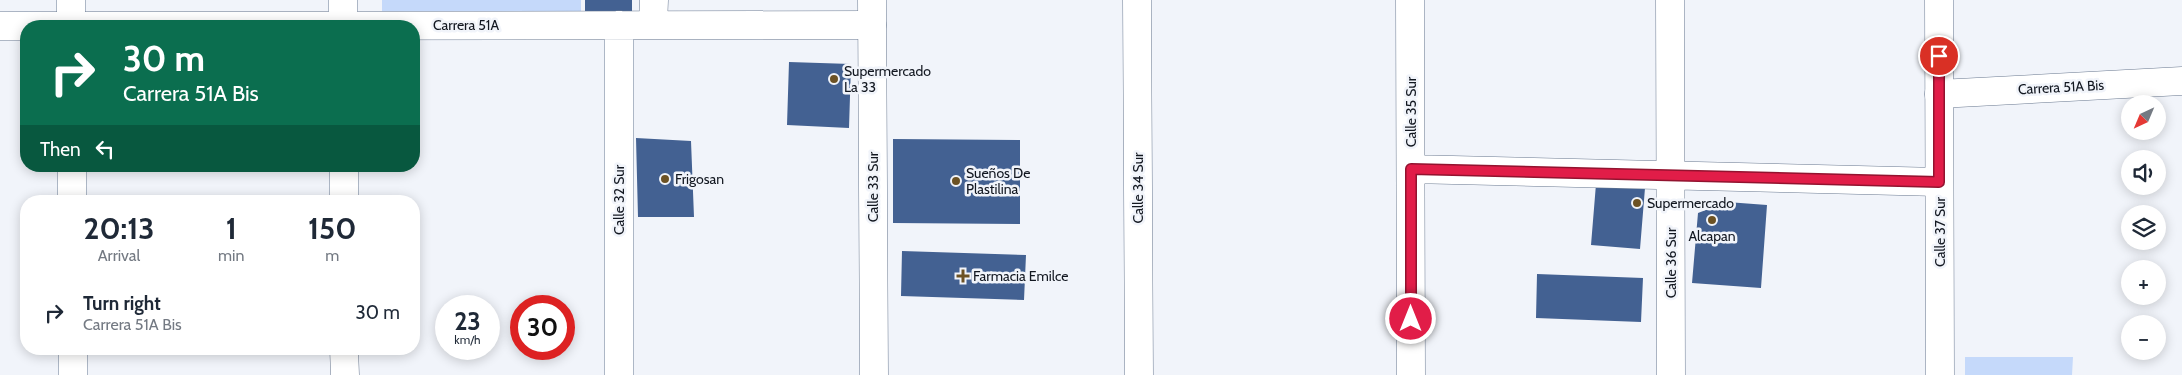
<!DOCTYPE html>
<html lang="en">
<head>
<meta charset="utf-8">
<style>
	:root { --surface:#fff; --page:#f6f6f7; --text:#1f2937; --muted:#747a83 }
	body { margin:0; font-family:Cabin,sans-serif; background:var(--page); color:var(--text); height:100vh; display:flex; flex-direction:column; font-size:19px; white-space:nowrap }
	* { box-sizing:border-box; margin:0 }
	p { font-size:16px; color:var(--muted) }
	.icon { flex:none; width:28px; height:28px; fill:none; stroke:currentColor; stroke-width:2; stroke-linecap:round; stroke-linejoin:round }
	.map { position:relative; flex:1; overflow:hidden }
	.side { position:absolute; left:20px; top:195px; width:400px; height:160px; display:flex; flex-direction:column; background:var(--surface); border-radius:20px; box-shadow:0 2px 12px #0003 }
	.side>* { flex:none }
	.hud { position:absolute; left:20px; top:20px; width:400px; height:152px; border-radius:20px; box-shadow:0 2px 12px #0003; background:#0b6e4f; color:#fff; overflow:hidden }
	.needle { width:32px; rotate:224deg }
	.tools { position:absolute; left:2121px; top:95px; display:grid; gap:10px }
	.tools a { display:grid; place-items:center; width:45px; height:45px; border-radius:50%; background:var(--surface); box-shadow:0 2px 12px #0003; font-size:25px }
	.speed { position:absolute; left:435px; top:295px; display:flex; gap:10px; font-size:25px; font-weight:700; text-align:center }
	.speed>* { display:grid; place-content:center; width:65px; height:65px; border-radius:50%; background:var(--surface); box-shadow:0 2px 12px #0003; line-height:1 }
	.speed small { font-size:12px; font-weight:400 }
	.speed .limit { border:8px solid #d22; background:#fff; color:#111 }
	.pin { position:absolute; display:grid; place-items:center; width:42px; height:42px; color:#fff; margin:-21px; border:2px solid #fff; border-radius:50%; box-shadow:0 1px 5px #0007 }
	.me { position:absolute; width:55px; margin:-28px; rotate:0deg; stroke-linejoin:round; filter:drop-shadow(0 0 4px #0008) }
	.turn { display:flex; align-items:center; gap:18px; height:105px; padding:0 20px; font-size:22px }
	.turn .icon { width:65px; height:65px; stroke-width:2.5 }
	.turn b { display:block; font-size:35px; line-height:42px }
	.then { display:flex; align-items:center; height:48px; padding:0 20px; background:#0003; gap:10px; font-size:19px }
	.eta { display:flex; justify-content:space-evenly; align-items:center; height:85px; text-align:center }
	.eta b { font-size:30px; font-weight:800; line-height:35px }
	ul { padding:0; list-style:none }
	li { display:flex; align-items:center; gap:15px; height:65px; padding:0 20px }
	li div { flex:1 }
	li b { display:block; font-size:19px }
	li em { font-style:normal }
	.map>svg:first-child { display:block }
	.green { fill:#c5d9fa }
	.building { fill:#436192 }
	.lines { fill:none; stroke-linecap:round; stroke-linejoin:round }
	.minor-casing { stroke:#6b7a91; stroke-width:29 }
	.tertiary-casing { stroke:#6b7a91; stroke-width:29 }
	.minor { stroke:#fff; stroke-width:28 }
	.tertiary { stroke:#fff; stroke-width:28 }
	.route-casing { stroke:#92132f; stroke-width:12 }
	.route { stroke:#e11d48; stroke-width:9 }
	.poi-dot { fill:#6c5224; stroke:#f1f4fa; stroke-width:2 }
	.labels { text-anchor:middle; dominant-baseline:central; stroke-width:5; stroke-linejoin:round; paint-order:stroke }
	.street-label { font-size:14px; fill:#121720; stroke:#f1f4fa }
	.poi-label { font-size:14px; fill:#121720; stroke:#f1f4fa; text-anchor:start }
</style>
</head>
<body>
<div class="map">
<svg width="2182" height="375" viewBox="0 0 2182 375">
	<rect width="100%" height="100%" fill="#f1f4fa"/>
	<path class="green" d="M382,0h199v12h-199z
		M1965,357h108l-1,18h-107z"/>
	<path class="building" d="M585,0h47v13h-47z
		M789,62l62,2 -2,64 -62,-3z
		M636,138l55,3 3,76h-56z
		M893,139l127,1v84l-127,-1z
		M1596,184l49,4 -5,61 -49,-4z
		M1727,202l40,3 -6,83 -69,-5 6,-70z
		M902,251l124,4 -2,45 -123,-4z
		M1537,274l106,4 -2,44 -105,-4z"/>
	<g class="lines">
		<defs>
			<path id="minor" d="M71,0v26
				M343,0v26
				M1137,0l2,375
				M1410,0l1,375
				M1670,0l1,375
				M619,25v350
				M653,25l1,-25
				M0,26l872,-1
				M1939,94l243,-13
				M72,166v35
				M344,166v35
				M1411,169l528,13
				M73,349v26
				M344,349l1,26"/>
			<path id="tertiary" d="M872,0l2,375
				M1939,0l1,375"/>
		</defs>
		<use href="#minor" class="minor-casing"/>
		<use href="#tertiary" class="tertiary-casing"/>
		<use href="#minor" class="minor"/>
		<use href="#tertiary" class="tertiary"/>
	</g>
	<g class="lines">
		<defs>
			<path id="route" d="M1411,319v-150l528,13v-126"/>
		</defs>
		<use href="#route" class="route-casing"/>
		<use href="#route" class="route"/>
	</g>
	<g class="poi-dot">
		<circle cx="834" cy="79" r="5"/>
		<circle cx="665" cy="179" r="5"/>
		<circle cx="956" cy="181" r="5"/>
		<circle cx="1637" cy="203" r="5"/>
		<circle cx="1712" cy="220" r="5"/>
		<path d="M960.5 268.5h5v5h5v5h-5v5h-5v-5h-5v-5h5z"/>
	</g>
	<g class="labels">
		<g class="street-label">
			<text x="466" y="25">Carrera 51A</text>
			<text transform="translate(2061 87) rotate(-3)">Carrera 51A Bis</text>
			<text transform="translate(1411 112) rotate(-90)">Calle 35 Sur</text>
			<text transform="translate(873 187) rotate(-90)">Calle 33 Sur</text>
			<text transform="translate(1138 188) rotate(-90)">Calle 34 Sur</text>
			<text transform="translate(619 200) rotate(-90)">Calle 32 Sur</text>
			<text transform="translate(1940 232) rotate(-90)">Calle 37 Sur</text>
			<text transform="translate(1671 263) rotate(-90)">Calle 36 Sur</text>
		</g>
		<g class="poi-label">
			<text x="844" y="71">Supermercado<tspan x="844" dy="16">La 33</tspan></text>
			<text x="966" y="173">Sueños De<tspan x="966" dy="16">Plastilina</tspan></text>
			<text x="675" y="179">Frigosan</text>
			<text x="1647" y="203">Supermercado</text>
			<text x="1712" y="236" text-anchor="middle">Alcapan</text>
			<text x="973" y="276">Farmacia Emilce</text>
		</g>
	</g>
</svg>
<div class="tools">
<a><svg class="needle" viewBox="-14 -14 28 28"><path d="M0-13l5 13h-10z" fill="#e53935"/><path d="M0 13l5-13h-10z" fill="#747a83"/></svg></a>
<a><svg class="icon" aria-label="sound" viewBox="0 0 24 24"><path d="M4 9h4l5-4v14l-5-4H4zM17 9q2 3 0 6"/></svg></a>
<a><svg class="icon" aria-label="layers" viewBox="0 0 24 24"><path d="M12 4l9 5-9 5-9-5zM3 14l9 5 9-5"/></svg></a>
<a>+</a>
<a>−</a>
</div>
<div class="speed"><div>23<small>km/h</small></div><div class="limit">30</div></div>
<div class="pin" style="left:1939px;top:56px;background:#d93025"><svg class="icon" aria-label="arrive" viewBox="0 0 24 24"><path d="M6 21V4h12l-3 4 3 4H6"/></svg></div>
<svg class="me" style="left:1411px;top:319px" viewBox="-20 -20 40 40"><circle r="17" fill="#e11d48" stroke="#fff" stroke-width="3"/><path d="M0-11L8 9 0 5-8 9z" fill="#fff"/></svg>
<div class="hud">
<div class="turn"><svg class="icon" aria-label="right" viewBox="0 0 24 24"><path d="M7 20v-9h11M14 6l5 5-5 5"/></svg><div><b>30 m</b>Carrera 51A Bis</div></div>
<div class="then">Then<svg class="icon" aria-label="left" viewBox="0 0 24 24"><path d="M17 20v-9H6M10 6l-5 5 5 5"/></svg></div>
</div>
<section class="side">
<div class="eta">
<div><b>20:13</b><p>Arrival</p></div>
<div><b>1</b><p>min</p></div>
<div><b>150</b><p>m</p></div>
</div>
<ul>
<li><svg class="icon" aria-label="right" viewBox="0 0 24 24"><path d="M7 20v-9h11M14 6l5 5-5 5"/></svg><div><b>Turn right</b><p>Carrera 51A Bis</p></div><em>30 m</em></li>
</ul>
</section>
</div>
</body>
</html>
